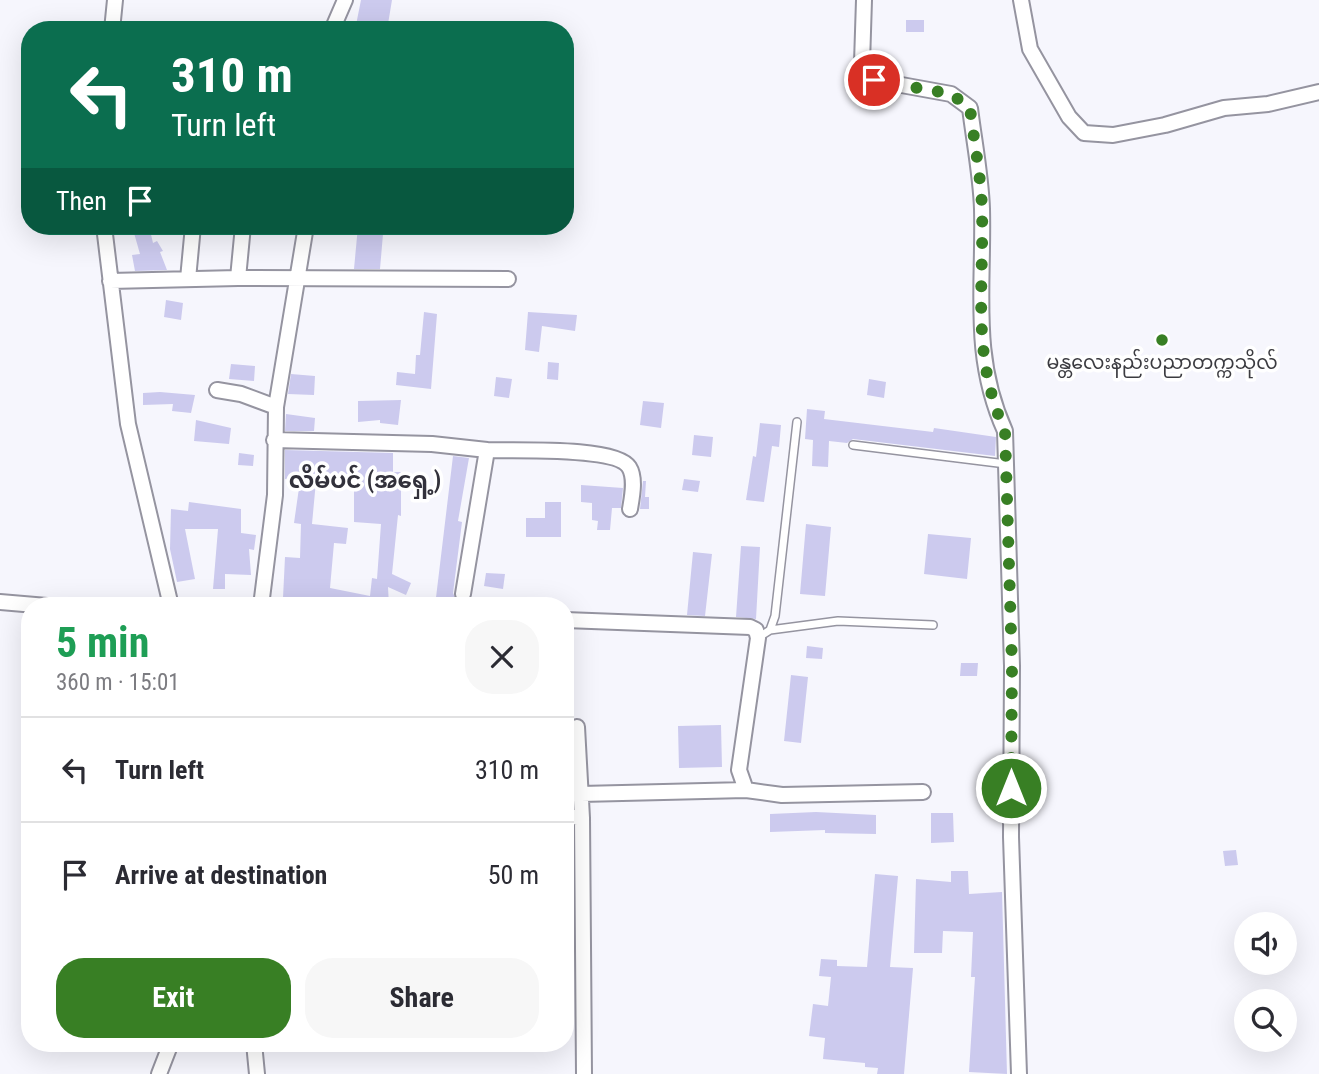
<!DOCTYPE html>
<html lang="en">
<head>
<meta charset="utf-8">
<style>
	:root { --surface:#fff; --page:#f7f7f7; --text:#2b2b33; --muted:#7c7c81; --line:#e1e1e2; --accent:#387f24 }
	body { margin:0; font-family:"Roboto Condensed","Noto Sans Myanmar",sans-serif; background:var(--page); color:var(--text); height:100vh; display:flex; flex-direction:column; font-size:26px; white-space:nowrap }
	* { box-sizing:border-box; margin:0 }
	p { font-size:23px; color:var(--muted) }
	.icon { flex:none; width:38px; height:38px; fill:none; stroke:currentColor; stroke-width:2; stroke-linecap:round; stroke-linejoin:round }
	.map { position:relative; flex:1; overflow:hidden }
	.panel { position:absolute; left:21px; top:597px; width:553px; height:455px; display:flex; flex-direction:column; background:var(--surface); border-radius:28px; box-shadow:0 7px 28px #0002 }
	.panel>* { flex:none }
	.hud { position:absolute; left:21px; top:21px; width:553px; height:214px; border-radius:28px; box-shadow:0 7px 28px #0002; background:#0b6e4f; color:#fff; overflow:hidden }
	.buttons { position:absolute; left:1234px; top:912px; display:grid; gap:14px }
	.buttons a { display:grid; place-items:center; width:63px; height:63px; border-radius:50%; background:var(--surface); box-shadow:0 7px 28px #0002; font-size:35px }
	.pin { position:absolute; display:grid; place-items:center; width:60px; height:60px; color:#fff; margin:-30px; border:4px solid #fff; border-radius:50%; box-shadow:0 2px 7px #0007 }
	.me { position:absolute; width:77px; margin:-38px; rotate:0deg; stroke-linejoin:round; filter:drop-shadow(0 0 5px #0008) }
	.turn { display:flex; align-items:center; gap:24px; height:147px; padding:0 35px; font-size:32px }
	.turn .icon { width:91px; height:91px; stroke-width:2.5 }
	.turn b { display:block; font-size:49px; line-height:60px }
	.then { display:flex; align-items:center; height:66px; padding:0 35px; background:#0003; gap:14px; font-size:26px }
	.round { display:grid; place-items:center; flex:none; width:74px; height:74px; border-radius:28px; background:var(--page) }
	.summary { display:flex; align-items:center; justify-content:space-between; height:119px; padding:0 35px }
	h1 { font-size:42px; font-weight:700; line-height:52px; color:#1e9e55 }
	.button { display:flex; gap:14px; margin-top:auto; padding:14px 35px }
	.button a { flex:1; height:80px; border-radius:28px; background:var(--accent); color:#fff; font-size:28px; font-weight:700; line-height:80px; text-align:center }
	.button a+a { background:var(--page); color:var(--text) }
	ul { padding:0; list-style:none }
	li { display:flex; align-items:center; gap:21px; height:105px; padding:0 35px; border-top:2px solid var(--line) }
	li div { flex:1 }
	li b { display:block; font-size:26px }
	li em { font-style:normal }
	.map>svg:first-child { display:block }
	.building { fill:#cccaee; fill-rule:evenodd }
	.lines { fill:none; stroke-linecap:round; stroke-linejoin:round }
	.lane-casing { stroke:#9594a0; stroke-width:10 }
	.street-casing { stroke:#9594a0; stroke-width:18 }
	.lane { stroke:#fff; stroke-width:7 }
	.street { stroke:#fff; stroke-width:14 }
	.route { stroke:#387f24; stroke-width:12; stroke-dasharray:0 21.6 }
	.poi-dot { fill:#387f24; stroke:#fff; stroke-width:2.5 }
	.labels { text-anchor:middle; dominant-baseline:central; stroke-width:7; stroke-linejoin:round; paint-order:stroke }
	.poi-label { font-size:19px; fill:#3b3b40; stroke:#fff }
	.quarter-label { font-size:23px; font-weight:bold; fill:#32313b; stroke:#fff }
</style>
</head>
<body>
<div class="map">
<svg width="1319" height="1074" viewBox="0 0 1319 1074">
	<rect width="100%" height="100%" fill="#f6f6fd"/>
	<path class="building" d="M361,0h31l-5,30h-32z
		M906,20h18v12h-18z
		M132,226h17l4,17 4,-2 6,10 -3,1 7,18 -32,1 -3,-16 8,-1z
		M358,226h14l-1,7 12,1 -3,35h-26z
		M166,300l17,3 -2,17 -17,-3z
		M424,312l13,2 -6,75 -35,-4 1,-13 18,2 1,-19h4z
		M528,312l49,3 -2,16 -33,-5 -3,26 -14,-2z
		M548,362l11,1 -1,17 -11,-1z
		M231,364l24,2 -1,15 -25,-2z
		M291,374l24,2 -1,19 -26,-1z
		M496,377l16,2 -3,19 -15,-2z
		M869,379l17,3 -2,16 -17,-3z
		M160,392l35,3 -4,18 -19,-2 1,-7 -30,1v-12z
		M401,400l-3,25 -18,-2v-3l-22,2v-21z
		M643,401l21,2 -3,25 -21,-3z
		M807,409l18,2 -1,8 109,13 1,-4 62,9 -1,19 -142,-17 -6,4 -18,-2 -1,26 -16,-1 1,-26 -8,-1z
		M286,414l29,4 -1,13h-29z
		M196,420l35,8 -2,16 -35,-3z
		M760,423l21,2 -2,22 -7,-1 -8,56 -18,-2 7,-44 3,1z
		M694,435l19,2 -2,20 -19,-2z
		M285,450l108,3v19h8v44l-3,-1 -6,59 19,9 -5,12 -18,-8 1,19h-66l1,-5 -41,-3 2,-41 15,1 1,-34 -7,-1 6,-42 -15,-2zM316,481l38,1v40l27,2 -4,55 -5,-1 -2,18 -40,-8 4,-45 12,1 2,-16 -36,-4z
		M239,453l15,2 -1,11 -15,-1z
		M453,456l16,2 -11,63 4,1 -9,71 4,9 12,-1v5h-34z
		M684,479l16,2 -2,11 -16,-2z
		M643,481h3l-1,16h4v12h-9z
		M581,485l42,3 -2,20h-9l-2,22h-13l1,-9 -6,-1v-17l-11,-1z
		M189,502l52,7v24l15,2 -2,15 -5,-1 2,26 -26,-1v15h-12l5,-60h-33l10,50 -18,3 -7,-33 1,-40 17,2z
		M545,502h16v35h-35v-19h19z
		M806,524l25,3 -6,69 -25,-2z
		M928,534l43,4 -4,41 -43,-5z
		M741,546l19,1 -4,72 -20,-2z
		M693,552l19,2 -7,62 -18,-1z
		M486,573l19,1 -2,15 -19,-3z
		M807,646l16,2 -1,11 -16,-1z
		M961,663h17l-1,13h-17z
		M791,675l17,2 -7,66 -17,-2z
		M721,725l1,42 -43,1 -1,-42z
		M816,812l60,3v19l-51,-1v-3l-55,2v-18z
		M931,813h22l1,29 -23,1z
		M1236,850l2,15 -13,1 -2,-15z
		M951,871h17l1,23 33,-2 5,182 -38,-2 6,-95h-4l2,-45 -30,-1 -1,22h-28l2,-74 35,3z
		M875,874l23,2 -8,91 23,1 -9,106h-27l1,-6 -13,-1v-4l-42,-4 2,-21 -16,-2 4,-32 15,2 3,-29 -12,-1 2,-17 16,1v6l30,1z"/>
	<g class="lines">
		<defs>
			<path id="lane" d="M853,445l153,19
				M770,630l68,-9 95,4
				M759,637l11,-7 5,-14 22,-194"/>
			<path id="street" d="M864,0l-2,63 12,17 77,14 19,14c4,33 11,68 12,101 2,79 -11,147 23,222l7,235 -1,171 8,237
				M1021,0l9,49 39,68 15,16 29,2 52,-10 59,-17 44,-4 51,-12
				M112,30l3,-30
				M332,30l13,-30
				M104,226l24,198 43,182
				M238,278l5,-52
				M188,279l5,-53
				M110,281l128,-3 270,1
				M217,390l24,4 35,13
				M274,440l158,4 55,6 -24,144
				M487,450c26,1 129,-4 142,17 7,11 3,30 1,42
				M0,602l47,4
				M261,606l14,-111 1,-88 30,-181
				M565,620l185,7 6,3 2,8 -19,132 7,20 36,5 141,-3
				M577,727l5,91 2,256
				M581,794l165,-4
				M565,816l17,2
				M254,1043l3,31
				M159,1074l12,-31"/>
		</defs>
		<use href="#lane" class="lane-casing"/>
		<use href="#street" class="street-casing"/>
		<use href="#lane" class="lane"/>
		<use href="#street" class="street"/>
	</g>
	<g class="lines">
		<path class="route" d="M874,80l77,14 19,14c4,34 11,68 12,101 2,80 -11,147 23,222l7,235 -1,122"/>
	</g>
	<circle class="poi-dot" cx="1162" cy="340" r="7"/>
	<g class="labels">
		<g class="poi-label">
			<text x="1162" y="362">မန္တလေးနည်းပညာတက္ကသိုလ်</text>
		</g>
		<g class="quarter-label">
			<text x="365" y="480">လိမ်ပင် (အရှေ့)</text>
		</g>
	</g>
</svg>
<div class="buttons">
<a><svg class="icon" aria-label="sound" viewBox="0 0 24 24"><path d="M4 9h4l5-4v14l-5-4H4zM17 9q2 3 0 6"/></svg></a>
<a><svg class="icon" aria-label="search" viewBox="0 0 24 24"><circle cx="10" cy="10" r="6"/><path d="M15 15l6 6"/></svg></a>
</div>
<div class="pin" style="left:874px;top:80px;background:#d93025"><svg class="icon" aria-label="arrive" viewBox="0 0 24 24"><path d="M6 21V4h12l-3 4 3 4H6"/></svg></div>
<svg class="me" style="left:1011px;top:788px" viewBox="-20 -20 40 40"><circle r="17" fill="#387f24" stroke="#fff" stroke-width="3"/><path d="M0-11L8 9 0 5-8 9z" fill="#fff"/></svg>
<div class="hud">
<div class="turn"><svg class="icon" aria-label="left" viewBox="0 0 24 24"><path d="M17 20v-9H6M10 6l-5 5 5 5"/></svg><div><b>310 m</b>Turn left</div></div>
<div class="then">Then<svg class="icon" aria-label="arrive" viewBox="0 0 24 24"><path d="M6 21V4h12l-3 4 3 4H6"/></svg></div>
</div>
<section class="panel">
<div class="summary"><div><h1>5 min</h1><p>360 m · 15:01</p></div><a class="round"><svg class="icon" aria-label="close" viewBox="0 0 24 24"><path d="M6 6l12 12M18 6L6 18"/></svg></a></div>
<ul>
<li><svg class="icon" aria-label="left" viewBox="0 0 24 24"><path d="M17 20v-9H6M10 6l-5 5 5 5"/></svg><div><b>Turn left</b></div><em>310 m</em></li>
<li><svg class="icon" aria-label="arrive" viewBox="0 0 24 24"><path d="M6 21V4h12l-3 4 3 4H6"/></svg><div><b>Arrive at destination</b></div><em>50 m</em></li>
</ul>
<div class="button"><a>Exit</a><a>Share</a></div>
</section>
</div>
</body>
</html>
